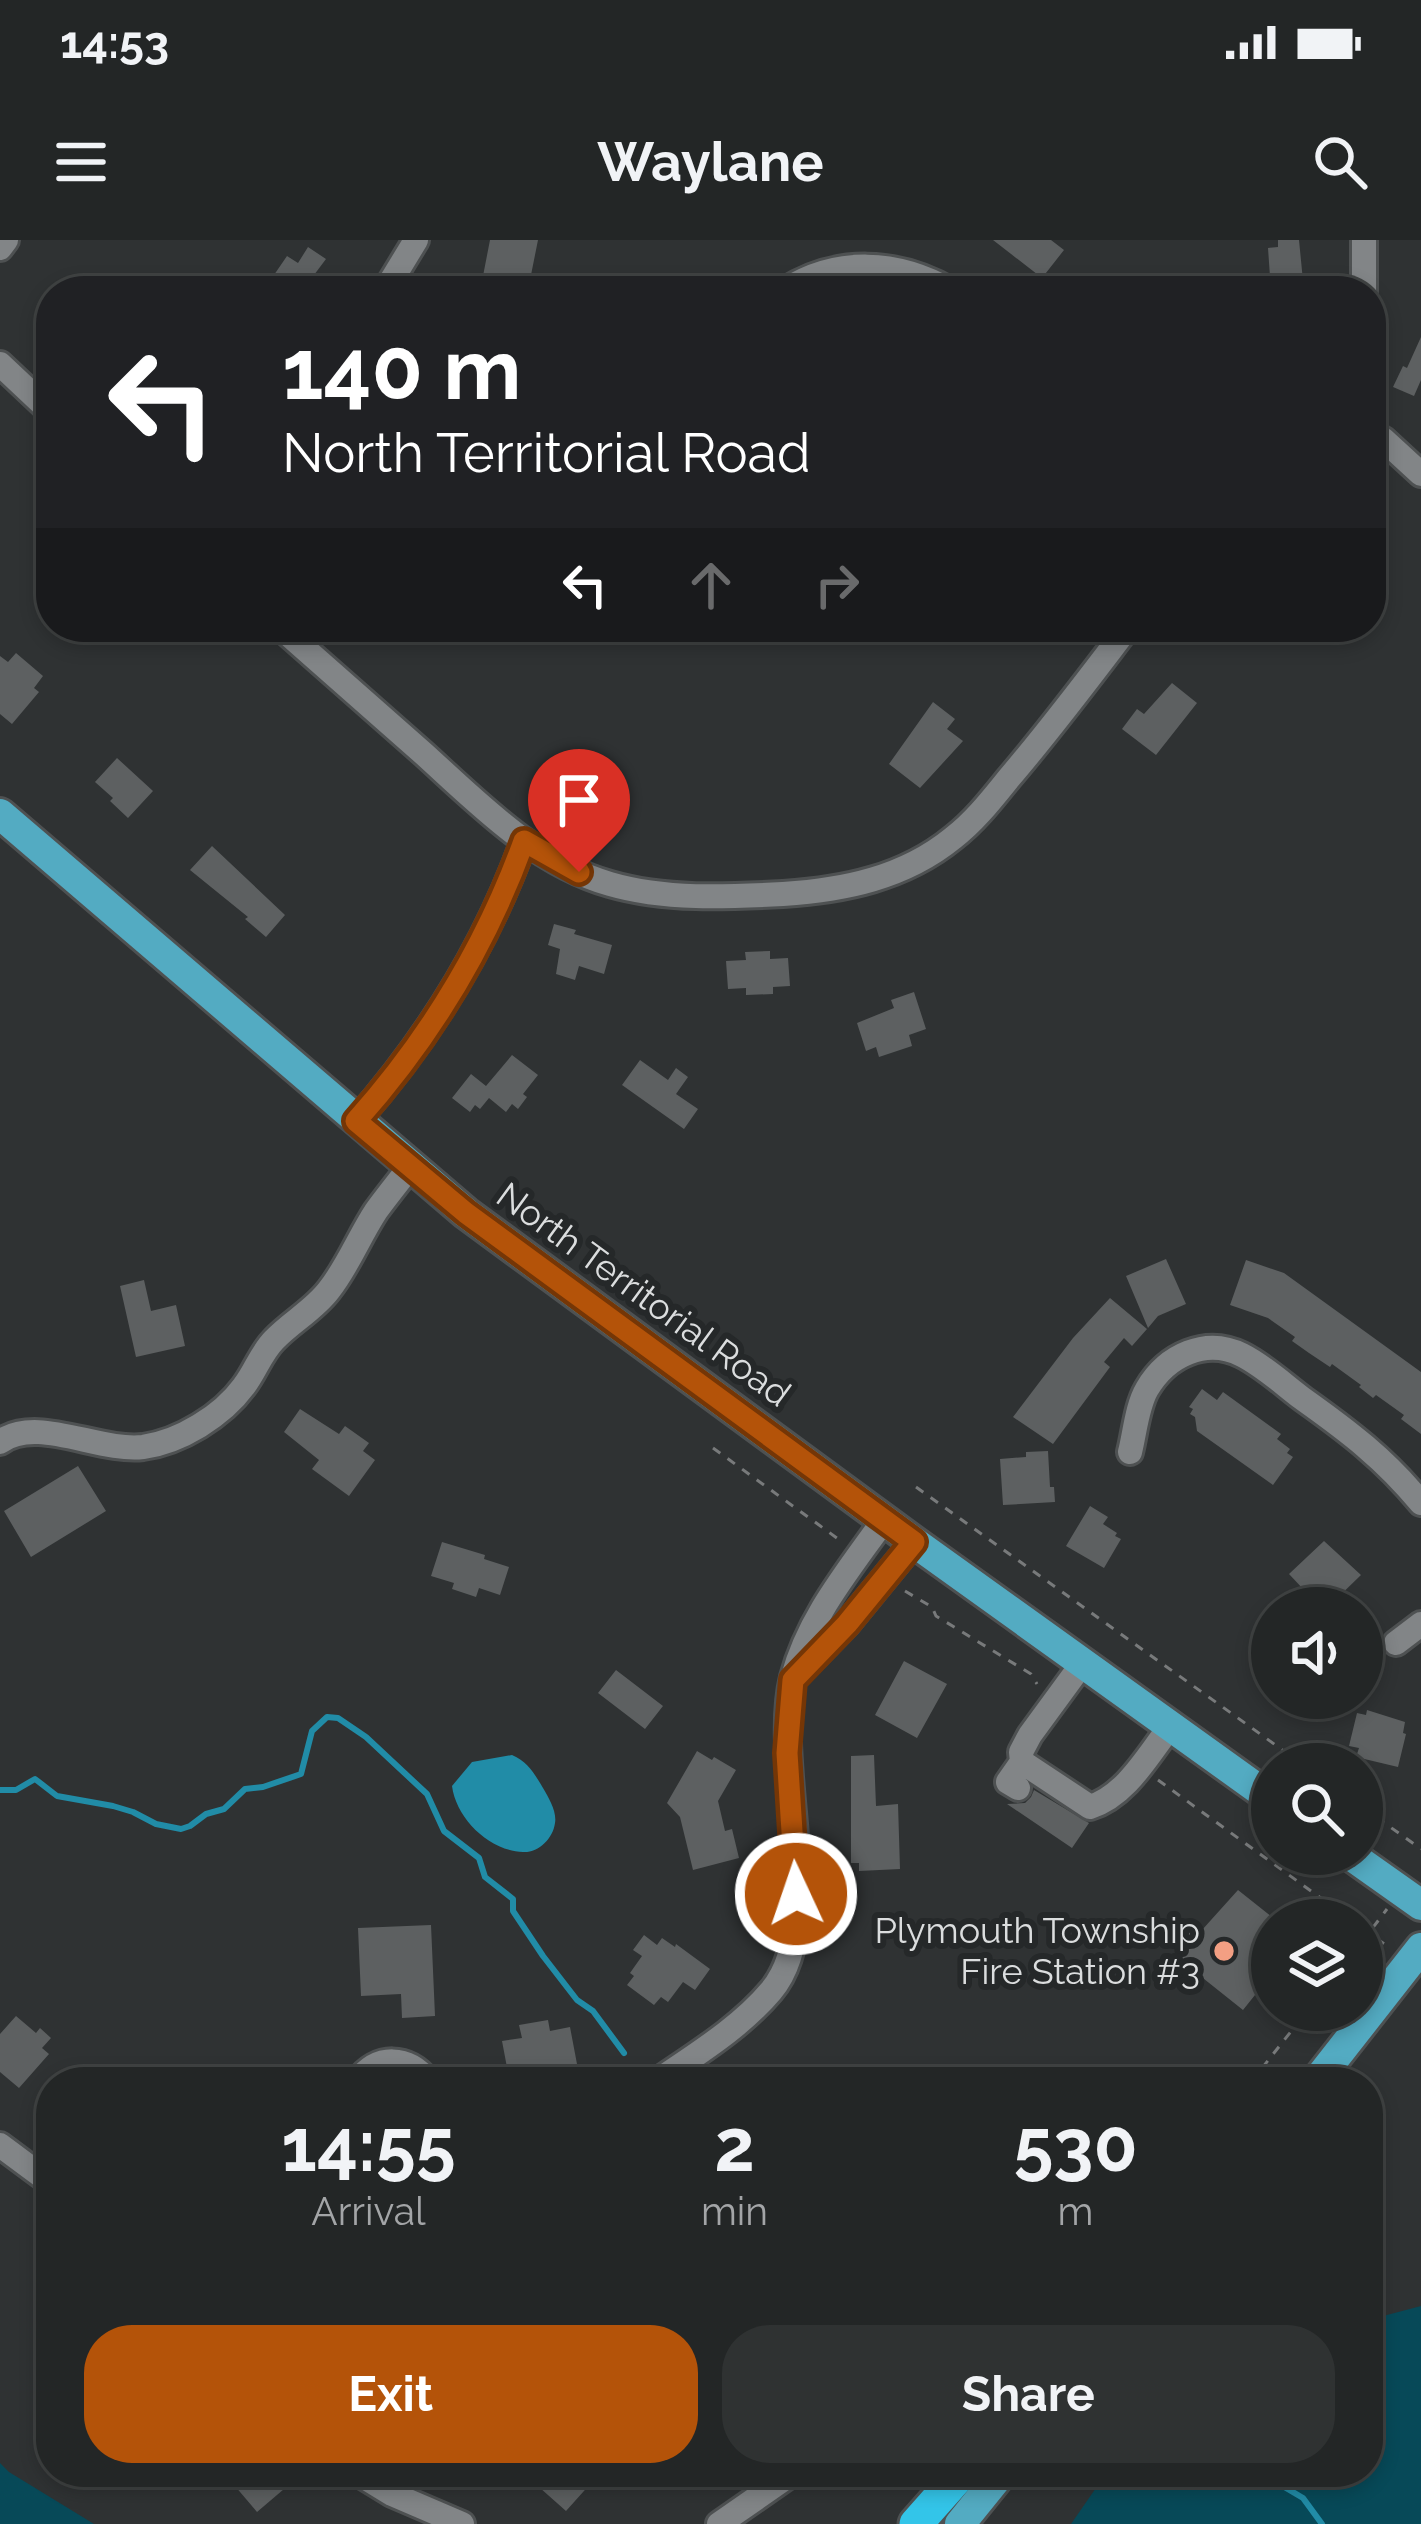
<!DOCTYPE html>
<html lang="en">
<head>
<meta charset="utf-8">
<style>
	:root { --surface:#232626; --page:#2f3232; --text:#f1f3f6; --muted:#a3a5a7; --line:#404343; --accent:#b45309 }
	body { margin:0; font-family:Raleway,sans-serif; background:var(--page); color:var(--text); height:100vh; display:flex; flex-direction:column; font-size:45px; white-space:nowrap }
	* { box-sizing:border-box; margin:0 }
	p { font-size:39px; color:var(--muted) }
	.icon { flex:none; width:66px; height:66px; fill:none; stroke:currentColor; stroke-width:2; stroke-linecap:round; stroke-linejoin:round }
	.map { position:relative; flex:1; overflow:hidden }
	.side { position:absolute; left:36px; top:1827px; width:1347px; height:420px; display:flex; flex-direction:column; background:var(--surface); border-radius:48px; box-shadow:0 6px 18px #0003,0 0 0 3px var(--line) }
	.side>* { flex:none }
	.top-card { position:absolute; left:36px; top:36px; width:1350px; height:366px; border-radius:48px; box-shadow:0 6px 18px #0003,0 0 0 3px var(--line); background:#202124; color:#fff; overflow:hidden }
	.tools { position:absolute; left:1251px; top:1347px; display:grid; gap:24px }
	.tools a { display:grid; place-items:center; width:132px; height:132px; border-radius:50%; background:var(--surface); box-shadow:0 6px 18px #0003,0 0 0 3px var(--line); font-size:60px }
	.pin { position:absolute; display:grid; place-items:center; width:102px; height:102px; color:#fff; margin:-123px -51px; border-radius:50% 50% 50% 0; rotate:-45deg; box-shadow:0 0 12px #0007 }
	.pin .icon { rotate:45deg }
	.me { position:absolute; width:132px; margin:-66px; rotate:357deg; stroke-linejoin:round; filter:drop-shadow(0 0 9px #0008) }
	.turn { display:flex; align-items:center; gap:42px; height:252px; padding:0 48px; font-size:54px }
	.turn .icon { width:156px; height:156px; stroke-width:2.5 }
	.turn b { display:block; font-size:84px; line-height:102px }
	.lanes { display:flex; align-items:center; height:114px; padding:0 48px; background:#0003; justify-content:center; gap:60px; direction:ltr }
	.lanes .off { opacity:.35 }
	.eta { display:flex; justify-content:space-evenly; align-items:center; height:204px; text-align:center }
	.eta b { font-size:72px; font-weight:700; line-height:84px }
	.cta { display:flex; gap:24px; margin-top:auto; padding:24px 48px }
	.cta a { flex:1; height:138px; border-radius:48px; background:var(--accent); color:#fff; font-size:48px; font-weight:700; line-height:138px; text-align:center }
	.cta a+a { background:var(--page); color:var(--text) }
	.status { display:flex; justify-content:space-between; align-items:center; height:84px; padding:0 60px; background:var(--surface); direction:ltr }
	.status svg { height:33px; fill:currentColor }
	header { display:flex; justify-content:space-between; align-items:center; height:156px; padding:0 48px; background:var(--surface); font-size:54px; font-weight:700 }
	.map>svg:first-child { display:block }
	.green { fill:#074958 }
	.water { fill:#218ca7 }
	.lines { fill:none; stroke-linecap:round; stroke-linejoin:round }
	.stream { stroke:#218ca7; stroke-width:6 }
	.building { fill:#5d6061 }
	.minor-casing { stroke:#4e5152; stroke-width:30 }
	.major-casing { stroke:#4e5152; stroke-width:36 }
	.highway-casing { stroke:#4e5152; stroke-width:39 }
	.path { stroke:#787a7b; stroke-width:3; stroke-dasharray:9 9; stroke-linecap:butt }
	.minor { stroke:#828587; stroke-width:24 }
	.major { stroke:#53abc2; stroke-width:30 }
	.highway { stroke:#33c5e9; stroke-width:33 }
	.route-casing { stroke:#753606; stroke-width:30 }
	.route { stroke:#b45309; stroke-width:21 }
	.poi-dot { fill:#f39f83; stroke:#252829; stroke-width:4.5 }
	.labels { text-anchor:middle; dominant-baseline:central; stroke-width:12; stroke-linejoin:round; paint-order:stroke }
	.street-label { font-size:36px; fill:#dbddde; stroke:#252829 }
	.poi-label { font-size:36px; fill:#dbddde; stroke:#252829; text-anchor:end }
</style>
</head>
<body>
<div class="status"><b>14:53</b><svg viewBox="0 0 49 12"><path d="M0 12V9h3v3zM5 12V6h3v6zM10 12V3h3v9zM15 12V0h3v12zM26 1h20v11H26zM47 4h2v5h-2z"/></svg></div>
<header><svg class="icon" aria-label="menu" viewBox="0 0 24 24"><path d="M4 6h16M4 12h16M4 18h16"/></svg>Waylane<svg class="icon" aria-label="search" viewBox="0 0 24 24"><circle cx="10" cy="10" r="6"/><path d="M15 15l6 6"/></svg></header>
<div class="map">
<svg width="1421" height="2284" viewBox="0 0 1421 2284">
	<rect width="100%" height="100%" fill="#2f3233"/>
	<path class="green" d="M1421,2066v218h-350l36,-52h261v-152z
		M0,2223l9,9 85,52h-94z"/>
	<path class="water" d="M512,1515c16,7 22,18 31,33 6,10 14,24 12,35 -2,16 -17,30 -32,29 -34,-1 -67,-34 -71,-66l20,-24z"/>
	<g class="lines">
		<path class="stream" d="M0,1550h16l19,-11 22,17 56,10 20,6 23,12 25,5 9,-3 16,-12 18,-5 21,-20 18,-2 38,-13 11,-43 15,-14 11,1 28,19 61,57 17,37 35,27 6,19 28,22v12l30,45 34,44 16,11 31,42
			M1259,2232l44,26 19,26"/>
	</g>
	<path class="building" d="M490,0h48l-10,50 -59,1 3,-18 11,3z
		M993,0h58l13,10 -22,28z
		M1278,0h21l5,51h-33l-3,-43 10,-1z
		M308,7l18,12 -24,32h-39l24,-35 11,7z
		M1421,97v43l-7,16 -21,-9 10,-21 4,2z
		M16,413l27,23 -9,12 5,4 -27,32 -12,-10v-58l8,6z
		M1172,443l25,20 -41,52 -34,-26 15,-20 7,5z
		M933,462l22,17 -8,10 16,12 -43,47 -31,-24z
		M117,518l36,33 -25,27 -18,-17 3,-3 -18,-16z
		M212,606l73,69 -19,22 -21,-18 3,-2 -58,-47z
		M554,684l22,6 -2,4 38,11 -8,29 -25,-8 -4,14 -19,-6 4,-25 -12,-4z
		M770,711v8l18,-1 2,28 -17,1v7l-27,1v-7l-18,1 -2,-28 20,-1 -1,-8z
		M914,752l12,37 -17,6 3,11 -33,11 -3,-10 -10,4 -9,-28 37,-15 -3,-8z
		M512,815l26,20 -15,19 4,3 -9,12 -6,-5 -6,8 -17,-14 -9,11 -5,-4 -5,7 -18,-14 19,-24 15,12z
		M640,820l28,20 8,-12 12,9 -12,17 22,15 -14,20 -62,-44z
		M1166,1019l20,45 -28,12 -10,12 -22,-52z
		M1246,1020l38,13 137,99v62l-20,-15 3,-4 -28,-20 -3,3 -14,-11 2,-2 -29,-21 -2,3 -21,-14 -17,-12 3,-4 -27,-19 -38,-13z
		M144,1040l7,31 25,-6 9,41 -49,11 -16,-71z
		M1110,1058l37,31 -15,17 -8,-8 -20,24 6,5 -57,77 -40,-27 60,-79z
		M1202,1149l15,11 6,-8 58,42 -4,5 13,10 -3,4 6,4 -20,28 -76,-54 -2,-14 -5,-3 3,-5 -4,-2z
		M300,1169l39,25 6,-8 24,17 -6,8 12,9 -26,36 -37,-27 7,-9 -35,-28z
		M1048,1211l2,36h4l1,15 -52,3 -3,-46 26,-2v-5z
		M78,1226l28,45 -75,46 -27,-46z
		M1090,1266l18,11 -5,7 14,9 -2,3 6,3 -17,29 -38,-22z
		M1324,1301l37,34 -33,32 -5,-5 -4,4 -30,-32z
		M442,1302l43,13 -1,4 25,8 -9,28 -21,-7 -3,9 -24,-8 2,-6 -23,-7z
		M904,1421l43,23 -30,54 -42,-23z
		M616,1430l47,36 -18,23 -47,-36z
		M1367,1470l38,12 -2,11 3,1 -8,33 -42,-10 3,-9 -10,-2 8,-33 9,2z
		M697,1511l15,9 2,-3 22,13 -18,31 7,30 7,-2 7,29 -46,12 -13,-53 -13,-14z
		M874,1515l2,51 22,-2 2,65 -41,2v-8h-8v-107z
		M1034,1550l55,33 -17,25 -65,-44 18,-1 6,-6z
		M1238,1650l34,27v52l-7,9 7,8 -11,14 -6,-5 -12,15 -64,-51 2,-3 -6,-5 21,-26 6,5z
		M431,1685l4,91 -33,2 -1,-24 -40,2 -3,-68z
		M644,1695l13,10 5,-7 13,9 1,-3 34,25 -15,21 -12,-8 -15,20 -7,-5 -7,8 -27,-20 7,-9 -4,-3 12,-17 -9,-6z
		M16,1776l20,17 4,-5 11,10 -9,10 7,6 -30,34 -19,-16v-38z
		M548,1780l2,11 20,-4 7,37 -13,2 1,3 -56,9 -7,-37 20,-3 -3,-13z
		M51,2029v38l-14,-11 -3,-25z
		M223,2232h81l-47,40z
		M522,2232h79l-35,39z"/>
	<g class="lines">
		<defs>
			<path id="minor" d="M1364,0v51
				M0,8l6,-8
				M385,51l31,-51
				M784,51c53,-34 113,-31 167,0
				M0,124l51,48
				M1371,192l13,8 37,34
				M280,387c48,42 96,85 144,127 55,50 112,109 186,130 55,16 116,13 173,10 61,-4 121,-16 170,-56 22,-17 39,-39 56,-60 42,-49 80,-100 119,-151
				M356,881c74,-84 130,-175 168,-280
				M0,1202c36,-27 98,10 143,5 37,-5 79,-31 101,-61 11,-14 17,-33 30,-46 17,-18 40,-30 55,-50 19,-24 30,-53 47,-79 11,-15 23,-30 34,-44
				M1130,1212c5,-20 7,-46 17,-63 20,-34 59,-52 95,-34 22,11 41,29 61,44 45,32 82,60 118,104
				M1396,1403l25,-19
				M1082,1424l-52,71 -9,17 1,10 68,45c36,-11 58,-52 80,-80
				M798,1434l49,-50 67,-82
				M1018,1548l-10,-6 14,-20
				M357,1842c20,-28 51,-27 72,0
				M656,1842c39,-27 84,-54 115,-91 58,-68 0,-225 22,-314 16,-60 56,-107 91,-157
				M0,1905l51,38
				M356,2232l36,22 70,30
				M719,2284l75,-52"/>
			<path id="major" d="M0,574l466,399 448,329 358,257
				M1349,1614l72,51
				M1316,1842l105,-134
				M960,2284l42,-52"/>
			<path id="highway" d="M916,2284l46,-52"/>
		</defs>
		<use href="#minor" class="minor-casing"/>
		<use href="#major" class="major-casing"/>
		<use href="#highway" class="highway-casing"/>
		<path class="path" d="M713,1208l128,93
			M916,1247l386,277
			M905,1351l27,16 4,9 95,58 6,10
			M1158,1540l193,140
			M1362,1567l59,42
			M1362,1688l28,20
			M1362,1702l25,-33
			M1251,1842l57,-72"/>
		<use href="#minor" class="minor"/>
		<use href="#major" class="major"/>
		<use href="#highway" class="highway"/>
	</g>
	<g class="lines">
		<defs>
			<path id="route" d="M579,632l-55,-31c-38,105 -93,196 -168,280l110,92 448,329 -67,82 -54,56 -6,73 9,141"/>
		</defs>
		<use href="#route" class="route-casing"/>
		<use href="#route" class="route"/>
	</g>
	<circle class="poi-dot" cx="1224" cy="1711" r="12"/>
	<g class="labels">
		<g class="street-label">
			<text transform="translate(644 1054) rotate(36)">North Territorial Road</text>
		</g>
		<g class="poi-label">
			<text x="1200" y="1690">Plymouth Township<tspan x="1200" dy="41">Fire Station #3</tspan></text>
		</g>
	</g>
</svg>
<div class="tools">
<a><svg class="icon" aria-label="sound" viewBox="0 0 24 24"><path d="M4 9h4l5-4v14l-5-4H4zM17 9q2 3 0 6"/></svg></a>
<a><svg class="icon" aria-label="search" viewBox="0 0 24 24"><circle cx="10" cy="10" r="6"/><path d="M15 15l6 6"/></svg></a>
<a><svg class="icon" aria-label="layers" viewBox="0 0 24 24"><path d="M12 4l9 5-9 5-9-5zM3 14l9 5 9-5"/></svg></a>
</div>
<div class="pin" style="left:579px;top:632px;background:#d93025"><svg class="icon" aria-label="arrive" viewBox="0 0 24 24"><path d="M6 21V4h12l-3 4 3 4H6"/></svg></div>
<svg class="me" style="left:796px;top:1654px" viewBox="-20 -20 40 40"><circle r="17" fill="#b45309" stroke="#fff" stroke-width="3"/><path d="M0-11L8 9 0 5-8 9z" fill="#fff"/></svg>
<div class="top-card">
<div class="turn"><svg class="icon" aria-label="left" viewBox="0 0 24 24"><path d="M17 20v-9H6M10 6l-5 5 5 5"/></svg><div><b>140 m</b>North Territorial Road</div></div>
<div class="lanes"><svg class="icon" aria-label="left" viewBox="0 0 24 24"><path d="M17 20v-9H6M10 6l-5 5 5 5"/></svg><svg class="icon off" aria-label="ahead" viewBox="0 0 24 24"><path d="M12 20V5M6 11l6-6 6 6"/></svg><svg class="icon off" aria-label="right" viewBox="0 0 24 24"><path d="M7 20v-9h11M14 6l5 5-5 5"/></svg></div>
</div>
<section class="side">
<div class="eta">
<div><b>14:55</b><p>Arrival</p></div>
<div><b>2</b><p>min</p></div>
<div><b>530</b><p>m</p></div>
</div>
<div class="cta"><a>Exit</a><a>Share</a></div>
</section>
</div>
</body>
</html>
